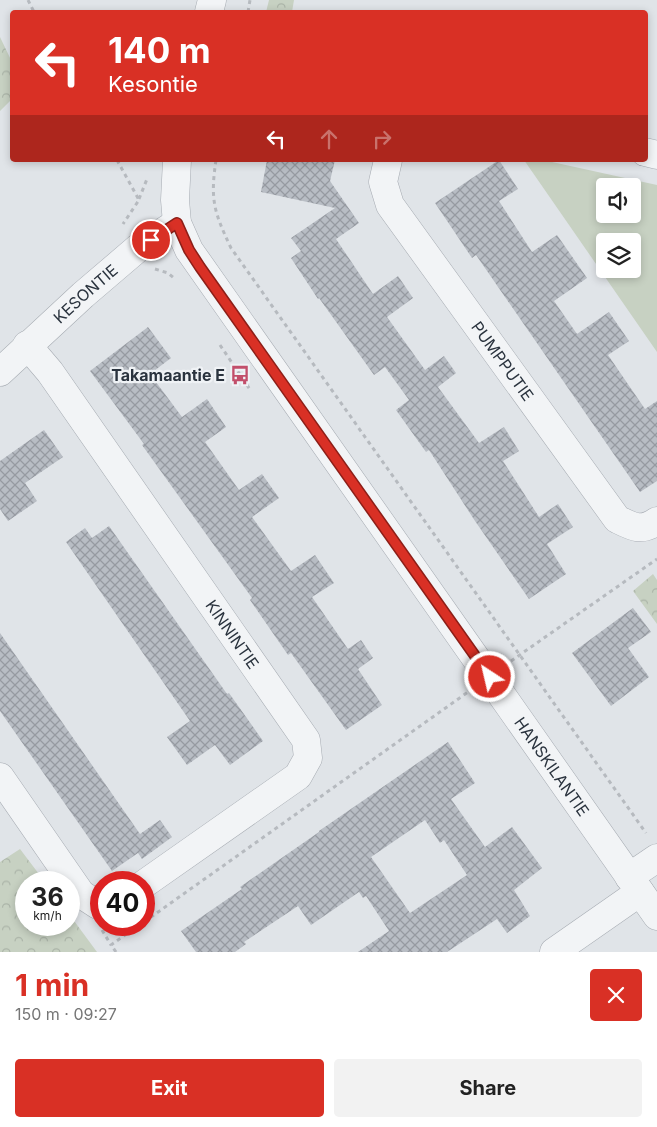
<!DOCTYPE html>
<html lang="en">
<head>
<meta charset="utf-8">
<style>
	:root { --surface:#fff; --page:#f2f2f2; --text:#222; --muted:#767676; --accent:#d93025 }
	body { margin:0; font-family:Inter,sans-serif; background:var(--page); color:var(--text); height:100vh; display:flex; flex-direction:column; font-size:19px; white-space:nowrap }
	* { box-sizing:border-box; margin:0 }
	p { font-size:16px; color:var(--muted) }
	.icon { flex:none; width:28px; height:28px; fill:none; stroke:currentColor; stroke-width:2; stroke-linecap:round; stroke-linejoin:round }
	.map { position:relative; height:952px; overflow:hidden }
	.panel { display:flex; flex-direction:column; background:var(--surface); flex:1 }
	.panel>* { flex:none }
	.banner { position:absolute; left:10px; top:10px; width:638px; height:152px; border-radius:5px; box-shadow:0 2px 8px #0003; background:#d93025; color:#fff; overflow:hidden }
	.tools { position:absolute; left:596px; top:178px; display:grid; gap:10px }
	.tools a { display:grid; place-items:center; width:45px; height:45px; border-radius:5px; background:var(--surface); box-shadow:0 2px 8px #0003; font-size:25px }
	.speed { position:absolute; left:15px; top:871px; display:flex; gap:10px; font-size:25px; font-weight:700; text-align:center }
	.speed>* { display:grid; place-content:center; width:65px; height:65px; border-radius:50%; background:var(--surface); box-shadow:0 2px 8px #0003; line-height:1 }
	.speed small { font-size:12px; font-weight:400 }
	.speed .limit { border:8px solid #d22; background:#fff; color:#111 }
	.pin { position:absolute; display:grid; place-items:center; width:42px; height:42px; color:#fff; margin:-21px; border:2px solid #fff; border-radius:50%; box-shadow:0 1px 5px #0007 }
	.me { position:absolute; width:55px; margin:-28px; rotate:325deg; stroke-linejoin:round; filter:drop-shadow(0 0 4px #0008) }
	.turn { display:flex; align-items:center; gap:18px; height:105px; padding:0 15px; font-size:22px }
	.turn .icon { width:65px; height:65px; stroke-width:2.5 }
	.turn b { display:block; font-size:35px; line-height:42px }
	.lanes { display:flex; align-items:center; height:48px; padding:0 15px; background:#0003; justify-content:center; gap:25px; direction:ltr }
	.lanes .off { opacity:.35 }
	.round { display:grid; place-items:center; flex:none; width:52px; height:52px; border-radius:5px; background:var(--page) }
	.headline { display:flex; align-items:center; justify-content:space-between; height:85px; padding:0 15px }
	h1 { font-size:30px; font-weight:700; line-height:38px; color:var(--accent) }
	.action { display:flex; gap:10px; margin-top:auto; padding:10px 15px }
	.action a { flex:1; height:58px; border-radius:5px; background:var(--accent); color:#fff; font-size:20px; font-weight:700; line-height:58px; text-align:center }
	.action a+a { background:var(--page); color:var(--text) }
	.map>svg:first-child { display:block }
	.forest { fill:url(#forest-crowns) }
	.park { fill:#c7d1c2; fill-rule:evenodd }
	.building { fill:url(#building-cross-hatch); fill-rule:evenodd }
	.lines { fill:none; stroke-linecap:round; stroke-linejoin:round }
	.minor-casing { stroke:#a6abb2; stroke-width:29 }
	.tertiary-casing { stroke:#a6abb2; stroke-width:29 }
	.path { stroke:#b6babf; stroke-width:3; stroke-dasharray:4 4; stroke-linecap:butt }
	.minor { stroke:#f2f4f6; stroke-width:28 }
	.tertiary { stroke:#f2f4f6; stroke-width:28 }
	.route-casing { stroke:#8d1f18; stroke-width:12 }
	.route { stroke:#d93025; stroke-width:9 }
	.labels { text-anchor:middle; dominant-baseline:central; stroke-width:4.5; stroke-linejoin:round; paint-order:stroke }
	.street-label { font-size:16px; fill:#2a333e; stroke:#eff2f5 }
	.poi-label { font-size:16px; font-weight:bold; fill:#2a333e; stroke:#eff2f5; text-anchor:end }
</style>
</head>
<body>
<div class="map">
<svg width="657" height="952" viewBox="0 0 657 952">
	<defs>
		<pattern id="forest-crowns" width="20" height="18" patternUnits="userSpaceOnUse" patternTransform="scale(1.25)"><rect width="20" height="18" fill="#c7d1c2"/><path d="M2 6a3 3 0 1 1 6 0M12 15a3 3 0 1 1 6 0" fill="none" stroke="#abb4a8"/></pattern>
		<pattern id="building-cross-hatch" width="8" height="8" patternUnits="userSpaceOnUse" patternTransform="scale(1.25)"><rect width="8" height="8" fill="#b8bdc4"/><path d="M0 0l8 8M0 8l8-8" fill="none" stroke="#969aa1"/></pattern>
	</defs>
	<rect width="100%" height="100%" fill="#e0e4e8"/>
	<path class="forest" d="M269,0h25l-2,12h-26z
		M0,37l12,25v37l-12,12z
		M653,574l4,6v44l-24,-33z
		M20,849l25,33h-19v43h43v-11l28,38h-97v-90z"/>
	<path class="park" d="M524,160h19l114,25v167zM605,186h27v28h-27zM605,241h27v28h-27z"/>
	<path class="building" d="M267,160h68l-5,21 29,42 -23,16 37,55 25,-18 15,22 -26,19 38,53 19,-14 12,17 -18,14 41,56 25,-16 15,24 -16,10 36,56 19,-13 15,23 -26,17 19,30 -37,25 -54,-78 -46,-71 -3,2 -30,-42 13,-10 -24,-33 -11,8 -55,-77 -1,1 -27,-41 10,-7 -10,-13 44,-30 -74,-16z
		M499,160l19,29 -19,12 33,51 25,-17 30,43 -33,23 23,33 32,-22 20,29 -21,14 37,54 12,-8v80l-17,11 -164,-237 -4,3 -37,-55z
		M148,327l23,31 -21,16 32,43 25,-18 19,28 -21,15 34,48 23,-16 17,24 -27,19 39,54 24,-16 19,28 -22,14 36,52 13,-9 12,18 -15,11 24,36 -36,25 -55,-77 -3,2 -38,-55 2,-2 -110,-153 2,-1 -54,-73z
		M44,430l19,27 -38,26 12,18 -29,20 -8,-12v-48z
		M109,526l118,168 2,-1 34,48 -33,24 -15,-20 -28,20 -20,-28 23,-16 -124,-179 19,-14 7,10z
		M633,608l18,24 -23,16 21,29 -38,29 -39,-53z
		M0,633l140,201 20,-14 12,17 -30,22 -4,-6 -26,18 -112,-160z
		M448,742l27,41 -24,16 34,48 27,-20 30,41 -28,22 16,26 -23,17 -10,-14 -50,33h-89l31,-21 -23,-35 -3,2 -4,-6 -48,33 -13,-19 -54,36 2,2 -11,8h-39l-15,-21 61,-42 -2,-2 79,-55v-1zM425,820l15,23 4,-3 23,35 -57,38 -39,-56z"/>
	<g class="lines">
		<defs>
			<g id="minor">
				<path d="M645,152l12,3"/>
				<path id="s1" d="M388,160l-5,22 7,23 227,314c16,8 24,13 40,2"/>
				<path id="s2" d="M27,345l23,27 256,368 2,18 -10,18 -154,108"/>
				<path id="s3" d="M0,372l83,-77 55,-47 39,-25"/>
				<path d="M0,777l81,117 17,11 3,-1"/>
				<path d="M629,877l28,-19"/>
				<path d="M554,952l86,-60"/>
			</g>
			<g id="tertiary">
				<path d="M209,12l3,-12"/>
				<path id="s4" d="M177,160l-2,40 2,23 12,27 468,666"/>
			</g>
		</defs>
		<use href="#minor" class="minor-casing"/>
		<use href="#tertiary" class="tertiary-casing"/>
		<path class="path" d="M28,0l6,12
			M248,12l2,-12
			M117,160l22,40 -16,24
			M216,160c-6,40 -2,52 15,88l415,585
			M139,199l8,-20
			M155,269l13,4 6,5
			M220,345l31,46
			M511,661l146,-102
			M144,922l324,-230
			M102,930l9,15
			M116,952l-5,-7 28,-20"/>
		<use href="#minor" class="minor"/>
		<use href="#tertiary" class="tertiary"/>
	</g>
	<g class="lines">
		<defs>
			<path id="route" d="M151,240l26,-17 12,27 11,17 290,410"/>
		</defs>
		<use href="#route" class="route-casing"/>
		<use href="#route" class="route"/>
	</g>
	<defs>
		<symbol id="bus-bare" viewBox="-9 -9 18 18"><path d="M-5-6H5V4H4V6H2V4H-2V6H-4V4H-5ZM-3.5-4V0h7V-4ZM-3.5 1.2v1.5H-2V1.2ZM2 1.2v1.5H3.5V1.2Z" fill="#c24f6b" stroke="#eff2f5" stroke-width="2.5" paint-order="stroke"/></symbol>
	</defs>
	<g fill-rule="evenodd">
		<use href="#bus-bare" x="226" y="361" width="28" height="28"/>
	</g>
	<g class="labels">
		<g class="street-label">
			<text stroke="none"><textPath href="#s3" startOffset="116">KESONTIE</textPath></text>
			<text stroke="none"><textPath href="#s1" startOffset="239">PUMPPUTIE</textPath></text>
			<text stroke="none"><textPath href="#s2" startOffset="355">KINNINTIE</textPath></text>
			<text stroke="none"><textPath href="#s4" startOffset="724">HANSKILANTIE</textPath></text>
		</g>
		<g class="poi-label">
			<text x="225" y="375">Takamaantie E</text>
		</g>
	</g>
</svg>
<div class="tools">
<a><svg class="icon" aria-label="sound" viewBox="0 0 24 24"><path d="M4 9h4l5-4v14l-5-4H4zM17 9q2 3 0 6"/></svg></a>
<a><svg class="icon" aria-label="layers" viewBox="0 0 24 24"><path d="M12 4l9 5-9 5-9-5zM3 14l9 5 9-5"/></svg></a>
</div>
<div class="speed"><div>36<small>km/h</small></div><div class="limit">40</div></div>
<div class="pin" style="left:151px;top:240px;background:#d93025"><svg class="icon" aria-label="arrive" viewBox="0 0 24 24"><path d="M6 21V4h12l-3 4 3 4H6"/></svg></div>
<svg class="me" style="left:490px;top:677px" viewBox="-20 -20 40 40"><circle r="17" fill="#d93025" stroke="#fff" stroke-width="3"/><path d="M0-11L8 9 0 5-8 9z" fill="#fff"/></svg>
<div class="banner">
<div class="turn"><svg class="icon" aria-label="left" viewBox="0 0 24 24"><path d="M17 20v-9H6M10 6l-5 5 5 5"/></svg><div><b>140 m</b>Kesontie</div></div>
<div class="lanes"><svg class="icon" aria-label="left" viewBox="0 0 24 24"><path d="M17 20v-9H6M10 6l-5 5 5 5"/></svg><svg class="icon off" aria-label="ahead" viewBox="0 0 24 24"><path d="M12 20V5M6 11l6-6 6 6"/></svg><svg class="icon off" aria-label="right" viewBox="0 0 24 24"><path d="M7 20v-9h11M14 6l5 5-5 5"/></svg></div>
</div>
</div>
<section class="panel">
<div class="headline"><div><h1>1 min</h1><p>150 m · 09:27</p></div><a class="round" style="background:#d93025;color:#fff"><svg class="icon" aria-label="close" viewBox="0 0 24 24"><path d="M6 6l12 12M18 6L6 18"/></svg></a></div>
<div class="action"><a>Exit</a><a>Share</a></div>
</section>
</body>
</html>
